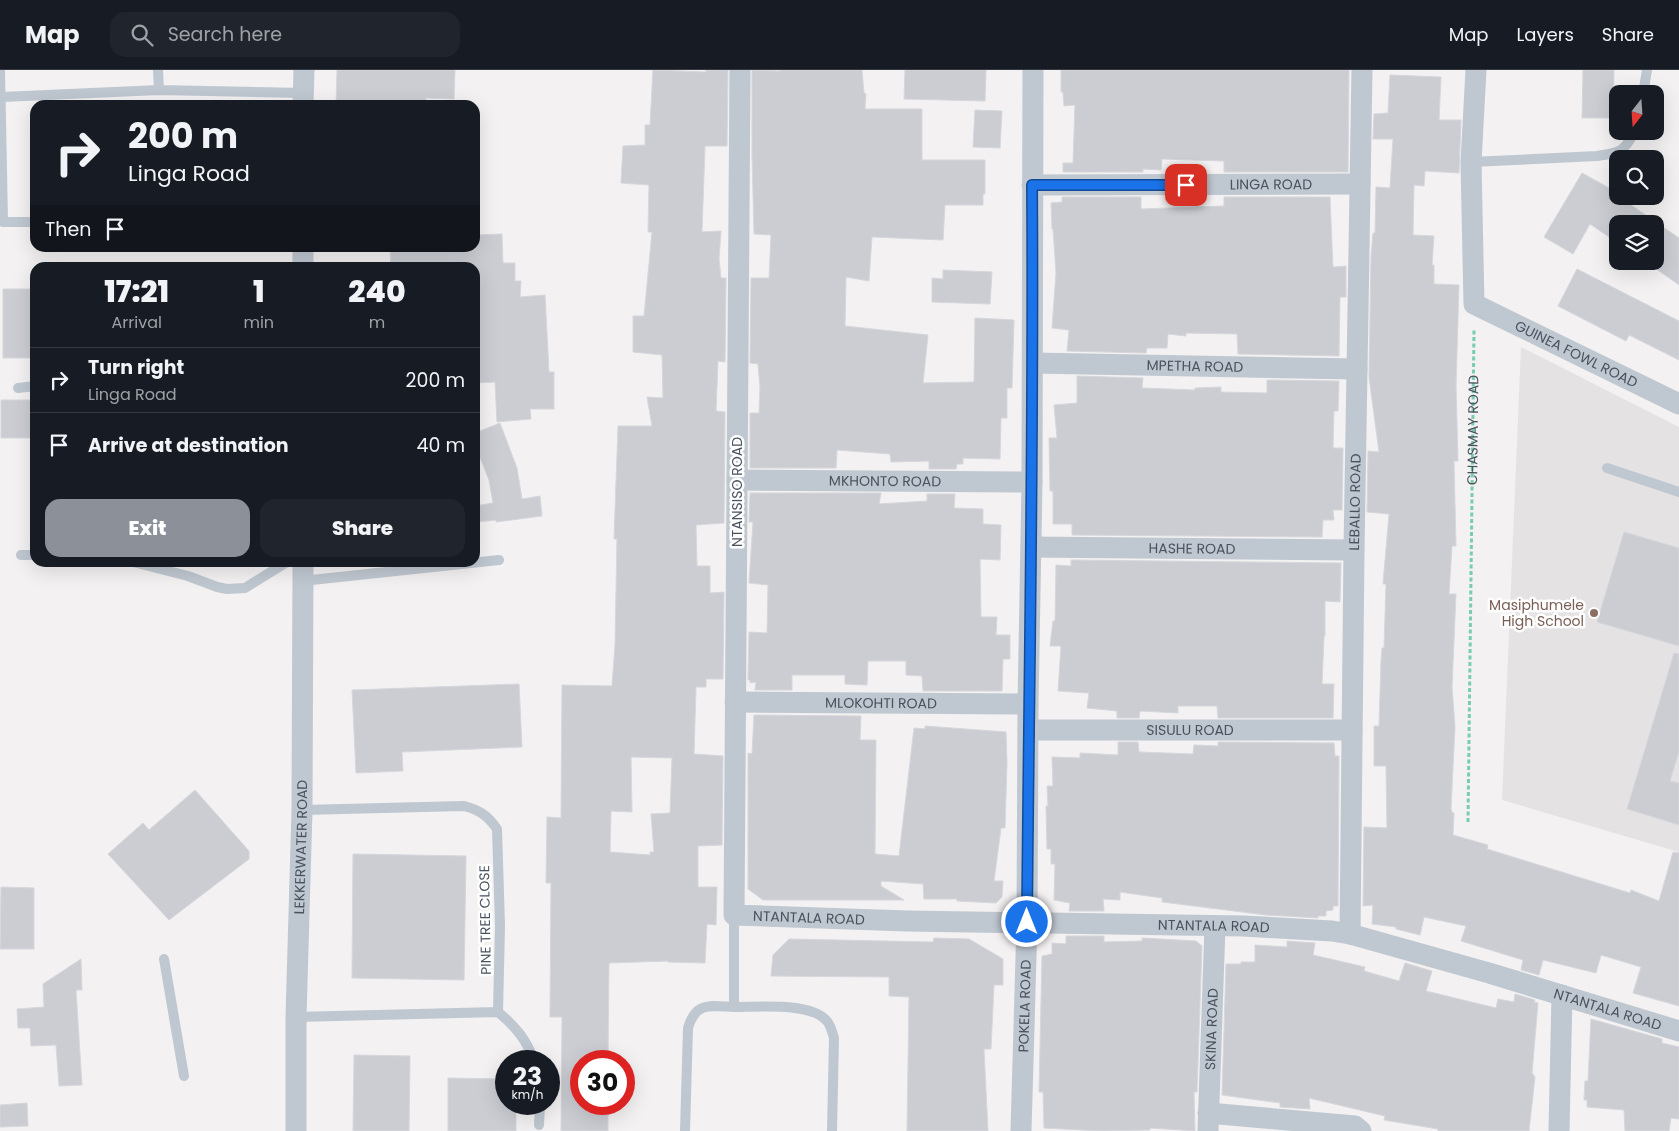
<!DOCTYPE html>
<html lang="en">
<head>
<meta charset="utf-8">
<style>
	:root { --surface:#171b24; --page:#20242c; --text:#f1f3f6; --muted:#9ea1a6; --line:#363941; --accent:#8c9099 }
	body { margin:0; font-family:Poppins,sans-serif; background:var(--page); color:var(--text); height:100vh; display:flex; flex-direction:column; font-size:19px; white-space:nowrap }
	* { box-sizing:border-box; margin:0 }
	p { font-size:16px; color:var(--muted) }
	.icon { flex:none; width:28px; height:28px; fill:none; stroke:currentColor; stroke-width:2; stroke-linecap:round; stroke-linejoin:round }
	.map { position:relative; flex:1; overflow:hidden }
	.side { position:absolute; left:30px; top:192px; width:450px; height:305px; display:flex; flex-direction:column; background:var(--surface); border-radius:15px; box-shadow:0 5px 20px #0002 }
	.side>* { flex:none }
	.guide { position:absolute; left:30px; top:30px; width:450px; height:152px; border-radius:15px; box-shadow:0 5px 20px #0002; background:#171b24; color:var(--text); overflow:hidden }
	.needle { width:32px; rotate:197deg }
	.controls { position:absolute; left:1609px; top:15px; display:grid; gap:10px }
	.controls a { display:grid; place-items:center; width:55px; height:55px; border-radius:10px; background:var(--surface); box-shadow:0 5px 20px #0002; font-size:25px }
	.speed { position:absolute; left:495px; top:980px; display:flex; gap:10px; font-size:25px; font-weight:700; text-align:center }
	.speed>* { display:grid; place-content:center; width:65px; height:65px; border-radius:50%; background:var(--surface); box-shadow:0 5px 20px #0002; line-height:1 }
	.speed small { font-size:12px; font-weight:400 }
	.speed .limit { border:8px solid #d22; background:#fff; color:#111 }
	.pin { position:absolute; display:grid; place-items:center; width:42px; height:42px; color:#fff; margin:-21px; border-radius:10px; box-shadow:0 2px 8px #0006 }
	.me { position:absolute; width:55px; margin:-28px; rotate:0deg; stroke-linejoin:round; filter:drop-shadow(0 0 4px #0008) }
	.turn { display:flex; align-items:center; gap:18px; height:105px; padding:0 15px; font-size:22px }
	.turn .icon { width:65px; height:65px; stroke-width:2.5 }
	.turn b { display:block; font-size:35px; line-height:42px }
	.then { display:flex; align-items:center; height:48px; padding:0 15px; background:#0003; gap:10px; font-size:19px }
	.eta { display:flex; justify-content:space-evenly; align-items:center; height:85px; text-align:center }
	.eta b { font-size:30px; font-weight:800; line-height:35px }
	.primary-button { display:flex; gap:10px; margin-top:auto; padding:10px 15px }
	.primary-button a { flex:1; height:58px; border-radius:15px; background:var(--accent); color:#fff; font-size:20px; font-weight:800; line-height:58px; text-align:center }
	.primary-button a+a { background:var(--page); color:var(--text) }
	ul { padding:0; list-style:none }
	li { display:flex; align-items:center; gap:15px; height:65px; padding:0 15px; border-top:1px solid var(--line) }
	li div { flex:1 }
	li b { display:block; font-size:19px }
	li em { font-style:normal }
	header { display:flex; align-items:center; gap:30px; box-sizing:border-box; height:70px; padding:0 25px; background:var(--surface); border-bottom:1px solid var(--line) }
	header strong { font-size:24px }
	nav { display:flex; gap:28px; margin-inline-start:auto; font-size:18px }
	.search { width:350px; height:45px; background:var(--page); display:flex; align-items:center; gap:12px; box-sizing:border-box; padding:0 18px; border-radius:15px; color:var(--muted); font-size:19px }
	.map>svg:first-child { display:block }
	.education { fill:#e4e2e3 }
	.building { fill:#cbcdd3; stroke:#d5d7dc; fill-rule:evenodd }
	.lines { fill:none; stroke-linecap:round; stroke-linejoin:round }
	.path { stroke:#78ceac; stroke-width:3; stroke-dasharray:4 2.5; stroke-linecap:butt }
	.lane { stroke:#bfc7d0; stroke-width:10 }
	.street { stroke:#bfc7d0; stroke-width:21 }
	.route-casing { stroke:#114b97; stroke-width:12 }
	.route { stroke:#1a73e8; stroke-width:9 }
	.education-dot { fill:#8d6e63; stroke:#fff; stroke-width:2 }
	.labels { text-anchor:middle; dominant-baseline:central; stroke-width:5; stroke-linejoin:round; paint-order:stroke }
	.street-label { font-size:14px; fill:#49525f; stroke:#fff }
	.education-label { font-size:14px; fill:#785e54; stroke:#fff; text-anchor:end }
</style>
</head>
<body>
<header>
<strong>Map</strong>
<div class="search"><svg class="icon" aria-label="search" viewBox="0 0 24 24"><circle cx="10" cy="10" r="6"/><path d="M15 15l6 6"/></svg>Search here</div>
<nav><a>Map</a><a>Layers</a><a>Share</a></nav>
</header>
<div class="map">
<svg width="1679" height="1061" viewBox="0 0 1679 1061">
	<rect width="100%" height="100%" fill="#f3f1f1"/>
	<path class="education" d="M1521,277l158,80v425l-177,-52z"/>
	<path class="building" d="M337,0h118l-1,29 -28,-1v7h-90z
		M653,0l53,2v-2h22l-1,76h-22l-3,86 19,-1 -2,28 2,19h5l-1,84 -7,-1 -2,50 9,1 -1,111 -28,2 1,41h13v27l14,-1 -1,87h-17v8h-10l-2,67 29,2 -1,89 -24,1v41h19l-1,38 -9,-1 -2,39 -37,-1v-1l-59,2 -1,98h-27v43h27v27h-47l1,-114h-12l1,-134h-5l1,-66 14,1 1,-133 50,1 3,-41 2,-106h-3l4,-113h34l-5,-29 16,1 -1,-43 -29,-3v-36h11l8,-84h-4l1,-47 -28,-2 2,-37 22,-1v-20h5zM631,687l41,1 -2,55 -19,1 3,38h-4v3l-40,-3 1,-41 21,1z
		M752,0l28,1v-1h82l2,23 2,1 -1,15h57v51h63v34h-2v11h-38l-2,35 -71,-3 -3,44 -23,-4 -1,49 83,9 -5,48 51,-1 1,-64 39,2 -2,68h-5v30h-6l-1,41 -37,-1v6h-6l-1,5h-27v-8l-38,1 -1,-8 -53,-4 -1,18h-86v-55h9l1,-25 -2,-24 -8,-1 1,-85h18l2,-43 -17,-1 -2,-80z
		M905,0h81l-1,31 -81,-2z
		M1061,0h288l-1,102h-124v-11l-62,-2 -1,11 -18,-1v3h-80v-9h10l2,-58 -11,1 -1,-14h-2z
		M1583,0h31l-1,48h-31z
		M1390,5l51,2 -2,43h22l-2,53 -34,-2 -1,15 -10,-1 -1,50 21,1 -2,29h2v19l25,1 -3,100 2,76h-4l2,85h-4l-3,48h7l-4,93 3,40 -4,82 1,3 2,1 -1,22 35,10 -1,4 143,44 1,-3 28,11 14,-49 6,1v153l-46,-13 8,-26 -40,-12 -5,18 -53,-13 -4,15 -18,-5 2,-10 -62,-19 5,-15 -42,-9 -4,18 -24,-6v-2l-24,-3 1,-19 -10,1 1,-79 23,1 -1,-62h-12v-40h5l2,-65 1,-13h2l2,-64h-3l6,-70 -22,-2 1,-61 11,1 -10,-75 2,-120 2,-24h2l1,-46 14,1 3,-49h-20l1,-25 14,-1z
		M975,40l27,1 -2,37 -27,-1z
		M1582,103l29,16 -1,1 8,6 61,42v47l-34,-24h10v-37h-37v19l-28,-19 -17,30 -29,-17z
		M1062,127h79v12l83,-3v-9h106l3,70 13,-1v31h-6l-1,59 -101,-2 -1,-20 -51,-1v3l-18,-2 -1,14h-20l-1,5 -79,-2 2,-21 -17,-2 4,-55 -3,-44h-1l-1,-26 11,-1z
		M502,164l1,29h12v18h6l-1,16 25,-2 4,77h5v37h-24l1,10 -34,3 -2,-40 -20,1v-115h-84l-1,-20h85v-13z
		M1577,199l102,52v39l-50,-25 -3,6 -68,-35z
		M943,200l49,2 -2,32 -58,-2v-24l11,1z
		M3,219h32v69h-32z
		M1077,306l66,2 -1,10 53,2v-2l26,-1v5l46,1v-13l72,1 -1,30h-4l-1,37h10l-1,62h-9l1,10h-11l-1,17 -250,-2v-11h-19v-33h-3l-1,-53h8l-3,-33 23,-2z
		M1,330h34v38h-34z
		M500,353l17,45 5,31 18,-3 2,20 -46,6v-2l-20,2 -1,-16 18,-3 -4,-23 -14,-35v-12z
		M750,423h131l-2,11 48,-3v-7h28l-1,14 29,1v15l18,1 -1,35 -20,-1 1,58h16l-1,18h14v24h-7l-1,32h-79l-1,-15 -16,-1v-14h-38l-1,24 -22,-1v-9h-53v15h-37l1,-8 -6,1v-3h-2l1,-48 18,1 1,-48 -19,-2 4,-61h-4z
		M1624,462l55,16v98l-82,-24z
		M1071,490l270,3 -1,39 -15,-1v35h-1l-2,48h12l-1,34h-115l-1,-12h-39v7l-38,-2 -1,7h-22v-7l-30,-3 2,-15 -31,-2 3,-45h-11l3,-25h2l1,-56 15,1z
		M1674,583l5,1v98l-9,29 9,2v42l-52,-16z
		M519,614l3,63 -120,5 1,19 -47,2 -4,-83z
		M754,645l107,1 -1,24h16l-1,114 24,2 15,-128 11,1v-3l81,6 1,31 -2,65h-4l-7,53h9l-1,16 -6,6 -39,-2v-2h-33l-1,-15 -42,-3v5l23,14h-141l-15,-11v-136l4,1z
		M1118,672h20l1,10 54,2 1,-9 24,1v-4l116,1 1,13h4l-1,150h-5v4l-7,1v5h-8v2l-52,-3 -104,-13v-4l-42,-6v8l-17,-1 1,12h-35l1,-8 -16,-3 1,-36h-4v-15h-4l-1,-43h2l-1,-20h6l-1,-29 28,1v-5l38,2z
		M195,720l54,61v8l-80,61 -61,-66 35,-31 6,7z
		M353,784l113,2 -2,124 -112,-2z
		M1,817l33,1v61h-34z
		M1066,866h38v6l38,-1v-3l54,3 6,5 -5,146h-3l1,39 -45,-3v2l-49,1 -57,-3 -1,-36h-4l3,-136 10,-2v-11l14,1z
		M934,868l35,1 34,20v26h-9l-3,64h-7l4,82h-81l2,-134 -20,-1v-19l-118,-1 2,-21 16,-16 144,3z
		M1287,871l28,2 -2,12 52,12 -1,4 35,10 6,-18 27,8 -6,20 70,17 2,-9 16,3 1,-8 20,6 -1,2 4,1 -6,70 3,4 -6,54h-91v-2l-54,-9 1,-4 -76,-18 1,11 -30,-2v-4l-58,-8 4,-131h15v-2h14v-17l32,2z
		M81,889l1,31h-6l6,95 -23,1 -3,-41 -25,1 -1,-18h-12l-1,-19 27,-2 -1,-23z
		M1591,949l71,20v4l17,4v72l-8,-1 -2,13h-44l-1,-21 -37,-3v-7h-3l1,-19h3z
		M354,985l56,1 -1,75h-56z
		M448,1008l58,1v25h10v27h-68z
		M27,1033l1,23 -28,1v-22z"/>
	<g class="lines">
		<path class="path" id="s1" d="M1468,752l6,-492"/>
		<path class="lane" d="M0,0l3,152h32
			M158,0l1,20
			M1643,24l4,-24
			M2,27l157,-7 144,3
			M1471,92l126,-6c24,-4 26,-3 38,-25
			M18,318l17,-2
			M1607,398l72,24
			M21,485h14
			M133,492l55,14 29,11 10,2 18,-1 42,-26
			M302,511l197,-21
			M734,845v92c24,0 75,-5 92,13 5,5 6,12 8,18l-2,93
			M164,889l20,117
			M498,942c17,14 29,28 36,49
			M296,947l202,-5 2,-86 -3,-97c-9,-13 -17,-19 -33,-23l-162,4
			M539,1055l1,-21
			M685,1061l3,-103c8,-27 23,-22 46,-21"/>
		<g class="street">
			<path id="s2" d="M740,0l-6,845 173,6 336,5 89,5 18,3 139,39 190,58"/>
			<path id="s3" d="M1476,0l-5,92 3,142 205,100"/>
			<path d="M303,35l1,-35"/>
			<path id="s4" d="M1032,115l328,-1"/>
			<path d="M303,198v-20"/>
			<path id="s5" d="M1033,293l324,6"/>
			<path id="s6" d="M737,410l295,2"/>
			<path id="s7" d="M1031,477l323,3"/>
			<path id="s8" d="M735,632l293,2"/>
			<path id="s9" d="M1028,660h324"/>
			<path id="s10" d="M1350,864l4,-384 8,-480"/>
			<path d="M1208,1043l147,13 6,5"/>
			<path id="s11" d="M296,1061v-114l6,-207 1,-248"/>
			<path id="s12" d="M1021,1061l6,-209 1,-218 4,-222 1,-412"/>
			<path id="s13" d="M1208,1061l7,-205"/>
			<path d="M1559,1061l3,-136"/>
		</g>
	</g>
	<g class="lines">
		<defs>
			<path id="route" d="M1027,852c2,-246 7,-491 5,-737h154"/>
		</defs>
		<use href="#route" class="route-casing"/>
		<use href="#route" class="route"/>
	</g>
	<circle class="education-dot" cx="1594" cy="543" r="5"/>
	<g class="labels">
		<g class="street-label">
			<text stroke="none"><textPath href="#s4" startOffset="239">LINGA ROAD</textPath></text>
			<text stroke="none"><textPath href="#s3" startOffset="348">GUINEA FOWL ROAD</textPath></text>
			<text stroke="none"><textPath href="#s5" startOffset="162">MPETHA ROAD</textPath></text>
			<text stroke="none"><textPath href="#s1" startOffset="392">CHASMAY ROAD</textPath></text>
			<text stroke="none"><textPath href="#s6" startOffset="148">MKHONTO ROAD</textPath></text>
			<text transform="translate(737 422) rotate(-90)">NTANSISO ROAD</text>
			<text stroke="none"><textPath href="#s10" startOffset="432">LEBALLO ROAD</textPath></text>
			<text stroke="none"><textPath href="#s7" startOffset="161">HASHE ROAD</textPath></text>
			<text stroke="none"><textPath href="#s8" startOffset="146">MLOKOHTI ROAD</textPath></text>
			<text stroke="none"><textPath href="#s9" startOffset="162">SISULU ROAD</textPath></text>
			<text stroke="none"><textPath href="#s11" startOffset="284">LEKKERWATER ROAD</textPath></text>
			<text stroke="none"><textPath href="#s2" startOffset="920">NTANTALA ROAD</textPath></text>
			<text transform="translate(485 850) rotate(-91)">PINE TREE CLOSE</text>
			<text stroke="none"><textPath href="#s2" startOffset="1325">NTANTALA ROAD</textPath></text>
			<text stroke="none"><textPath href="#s12" startOffset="125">POKELA ROAD</textPath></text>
			<text stroke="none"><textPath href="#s2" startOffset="1730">NTANTALA ROAD</textPath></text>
			<text stroke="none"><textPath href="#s13" startOffset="102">SKINA ROAD</textPath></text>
		</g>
		<g class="education-label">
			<text x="1584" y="535">Masiphumele<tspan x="1584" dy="16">High School</tspan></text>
		</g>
	</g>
</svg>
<div class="controls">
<a><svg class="needle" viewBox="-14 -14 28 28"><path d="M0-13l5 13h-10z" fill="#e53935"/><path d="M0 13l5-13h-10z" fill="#9ea1a6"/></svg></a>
<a><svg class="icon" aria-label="search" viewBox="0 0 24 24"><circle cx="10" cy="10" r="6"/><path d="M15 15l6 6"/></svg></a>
<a><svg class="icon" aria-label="layers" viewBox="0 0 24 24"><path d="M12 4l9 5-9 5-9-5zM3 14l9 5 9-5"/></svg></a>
</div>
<div class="speed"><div>23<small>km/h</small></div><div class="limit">30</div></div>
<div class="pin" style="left:1186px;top:115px;background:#d93025"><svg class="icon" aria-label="arrive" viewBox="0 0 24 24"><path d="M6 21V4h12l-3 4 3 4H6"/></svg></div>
<svg class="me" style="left:1027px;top:852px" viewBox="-20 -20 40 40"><circle r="17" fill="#1a73e8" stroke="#fff" stroke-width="3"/><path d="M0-11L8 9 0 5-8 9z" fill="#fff"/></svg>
<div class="guide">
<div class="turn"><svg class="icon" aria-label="right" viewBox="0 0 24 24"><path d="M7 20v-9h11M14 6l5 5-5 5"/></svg><div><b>200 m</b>Linga Road</div></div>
<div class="then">Then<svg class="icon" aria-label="arrive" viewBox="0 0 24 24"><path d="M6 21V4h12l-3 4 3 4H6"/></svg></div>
</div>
<section class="side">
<div class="eta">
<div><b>17:21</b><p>Arrival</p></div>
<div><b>1</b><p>min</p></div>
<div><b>240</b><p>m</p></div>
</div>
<ul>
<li><svg class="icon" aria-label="right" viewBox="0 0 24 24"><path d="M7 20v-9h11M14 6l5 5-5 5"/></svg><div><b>Turn right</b><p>Linga Road</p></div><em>200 m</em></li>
<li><svg class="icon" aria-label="arrive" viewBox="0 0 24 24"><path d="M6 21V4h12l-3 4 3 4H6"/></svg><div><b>Arrive at destination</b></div><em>40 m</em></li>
</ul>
<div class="primary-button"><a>Exit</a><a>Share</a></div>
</section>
</div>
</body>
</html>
